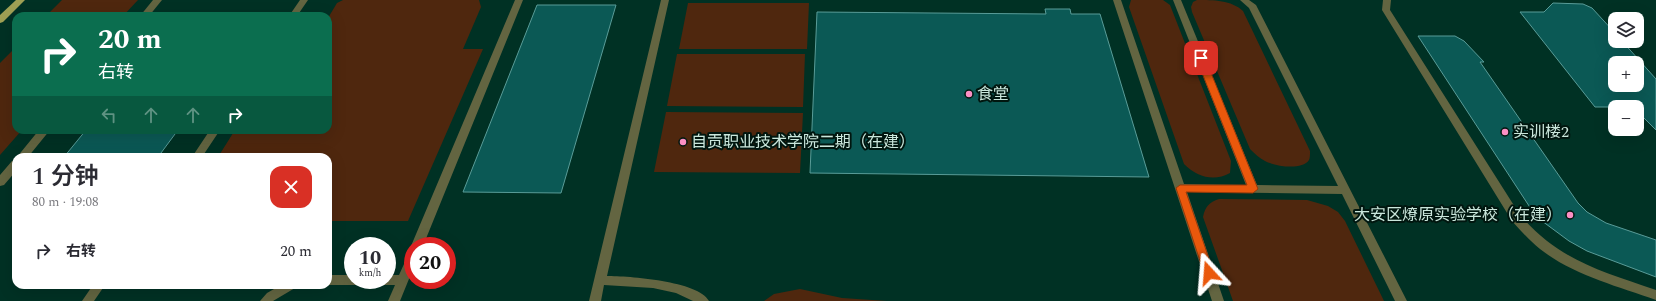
<!DOCTYPE html>
<html lang="zh">
<head>
<meta charset="utf-8">
<style>
	:root { --surface:#fff; --page:#f7f7f7; --text:#2b2b33; --muted:#7c7c81 }
	body { margin:0; font-family:Spectral,"Noto Sans SC",serif; background:var(--page); color:var(--text); height:100vh; display:flex; flex-direction:column; font-size:15px; white-space:nowrap }
	* { box-sizing:border-box; margin:0 }
	p { font-size:13px; color:var(--muted) }
	.icon { flex:none; width:22px; height:22px; fill:none; stroke:currentColor; stroke-width:2; stroke-linecap:round; stroke-linejoin:round }
	.map { position:relative; flex:1; overflow:hidden }
	.sheet { position:absolute; left:12px; top:153px; width:320px; height:136px; display:flex; flex-direction:column; background:var(--surface); border-radius:12px; box-shadow:0 4px 16px #0002 }
	.sheet>* { flex:none }
	.guide { position:absolute; left:12px; top:12px; width:320px; height:122px; border-radius:12px; box-shadow:0 4px 16px #0002; background:#0b6e4f; color:#fff; overflow:hidden }
	.buttons { position:absolute; left:1608px; top:12px; display:grid; gap:8px }
	.buttons a { display:grid; place-items:center; width:36px; height:36px; border-radius:8px; background:var(--surface); box-shadow:0 4px 16px #0002; font-size:20px }
	.speed { position:absolute; left:344px; top:237px; display:flex; gap:8px; font-size:20px; font-weight:700; text-align:center }
	.speed>* { display:grid; place-content:center; width:52px; height:52px; border-radius:50%; background:var(--surface); box-shadow:0 4px 16px #0002; line-height:1 }
	.speed small { font-size:10px; font-weight:400 }
	.speed .limit { border:6px solid #d22; background:#fff; color:#111 }
	.pin { position:absolute; display:grid; place-items:center; width:34px; height:34px; color:#fff; margin:-17px; border-radius:8px; box-shadow:0 2px 6px #0006 }
	.me { position:absolute; width:44px; margin:-22px; rotate:341deg; stroke-linejoin:round; filter:drop-shadow(0 0 3px #0008) }
	.turn { display:flex; align-items:center; gap:14px; height:84px; padding:0 20px; font-size:18px }
	.turn .icon { width:52px; height:52px; stroke-width:2.5 }
	.turn b { display:block; font-size:28px; line-height:34px }
	.lanes { display:flex; align-items:center; height:38px; padding:0 20px; background:#0003; justify-content:center; gap:20px; direction:ltr }
	.lanes .off { opacity:.35 }
	.round { display:grid; place-items:center; flex:none; width:42px; height:42px; border-radius:12px; background:var(--page) }
	.summary { display:flex; align-items:center; justify-content:space-between; height:68px; padding:0 20px }
	h1 { font-size:24px; font-weight:600; line-height:30px }
	ul { padding:0; list-style:none }
	li { display:flex; align-items:center; gap:12px; height:60px; padding:0 20px }
	li div { flex:1 }
	li b { display:block; font-size:15px }
	li em { font-style:normal }
	.map>svg:first-child { display:block }
	.green { fill:#4f270e }
	.building { fill:#0b5955; stroke:#599c98; fill-rule:evenodd }
	.lines { fill:none; stroke-linecap:round; stroke-linejoin:round }
	.lane { fill:#636541; fill-rule:evenodd }
	.primary { fill:#9ea054; fill-rule:evenodd }
	.route { fill:#ea580c; stroke:#983908 }
	.poi-dot { fill:#fb8fc4; stroke:#00160f; stroke-width:1.5 }
	.labels { text-anchor:middle; dominant-baseline:central; stroke-width:4; stroke-linejoin:round; paint-order:stroke }
	.poi-label { font-size:16px; fill:#cae7dc; stroke:#00160f; text-anchor:start }
</style>
</head>
<body>
<div class="map">
<svg width="1656" height="301" viewBox="0 0 1656 301">
	<rect width="100%" height="100%" fill="#003124"/>
	<path class="green" d="M62,0h76l-15,16h-77z
		M343,0h136l2,7 -18,42h20l-75,172h-80v-64h-110l17,-27h93v-112l9,-15z
		M1131,0h32l7,5 61,156 -1,12c-16,9 -33,4 -46,-9l-55,-157z
		M1197,0c17,0 34,0 46,11l67,140c0,3 0,7 -1,9 -7,11 -35,6 -44,1 -6,-3 -10,-7 -15,-12l-58,-137 -1,-5 2,-5z
		M688,3h121l-2,46h-128z
		M16,47v83h6l-22,25v-92z
		M677,54h128l-2,53 -136,-1z
		M666,112l137,1 -3,60 -146,-1z
		M1219,199l88,1 21,6 10,6 7,9 39,80h-151l-30,-84c2,-10 6,-15 16,-18z
		M800,289l42,9 45,3h-123l10,-7z"/>
	<path class="building" d="M1553,3l30,1 9,4 23,25v8h7l34,38v51l-19,-19v-4h-42l-75,-95h24zM1615,63h22v22h-22z
		M537,5h79l-55,188 -98,-1z
		M1045,9h25l1,5h29l49,163 -339,-4 7,-161 229,2z
		M1418,36h37l9,5 20,21h-4l98,141 9,9 19,11 50,17v37l-69,-26 -18,-10 -27,-20 -9,-9z
		M86,130h92l-20,27h-94z"/>
	<g class="lines">
		<path class="lane" d="M153,0h9l-13,16h-9z
			M300,0h8l-11,16h-8z
			M515,0h8l-100,246h-10v3l-2,-3z
			M661,0h8l-62,276c21,0 92,5 102,25h-16l-17,-8 -23,-5 -49,-3 -3,16h-12z
			M1113,0h8l63,184 62,1 -73,-185h8l76,185 81,1 -89,-178 -9,-8h9l7,5 151,296h-12l-53,-107 -155,-2 37,109h-12z
			M1383,0h8l-1,10 130,205c40,46 81,56 136,75v10c-39,-14 -83,-25 -116,-51 -10,-8 -19,-18 -28,-28l-130,-211z
			M39,130h11l-22,27h-11z
			M210,130h10l-18,27h-10z
			M16,160v11l-12,14 -4,1v-11l12,-14z
			M413,252v17l-13,32h-12l7,-16h-67v-10h25v5h34v-5h12l10,-22z
			M93,285h12l-11,16h-12z
			M281,285h16l-2,3 -22,13h-13l7,-8z"/>
		<path class="primary" d="M16,0h9l-22,22 -3,1v-8z"/>
	</g>
	<path class="route" d="M1198,56h3l4,2 53,131 -5,4 -67,-1 28,81 -1,3 -4,1 -4,-1 -1,-3 -28,-85 4,-3h67l-51,-127z"/>
	<g class="poi-dot">
		<circle cx="969" cy="94" r="4"/>
		<circle cx="1505" cy="132" r="4"/>
		<circle cx="683" cy="142" r="4"/>
		<circle cx="1570" cy="215" r="4"/>
	</g>
	<g class="labels">
		<g class="poi-label">
			<text x="977" y="94">食堂</text>
			<text x="1513" y="132">实训楼2</text>
			<text x="691" y="142">自贡职业技术学院二期（在建）</text>
			<text x="1562" y="215" text-anchor="end">大安区燎原实验学校（在建）</text>
		</g>
	</g>
</svg>
<div class="buttons">
<a><svg class="icon" aria-label="layers" viewBox="0 0 24 24"><path d="M12 4l9 5-9 5-9-5zM3 14l9 5 9-5"/></svg></a>
<a>+</a>
<a>−</a>
</div>
<div class="speed"><div>10<small>km/h</small></div><div class="limit">20</div></div>
<div class="pin" style="left:1201px;top:58px;background:#d93025"><svg class="icon" aria-label="arrive" viewBox="0 0 24 24"><path d="M6 21V4h12l-3 4 3 4H6"/></svg></div>
<svg class="me" style="left:1209px;top:273px" viewBox="-20 -20 40 40"><path d="M0-17L14 15 0 8-14 15z" fill="#ea580c" stroke="#fff" stroke-width="4"/></svg>
<div class="guide">
<div class="turn"><svg class="icon" aria-label="right" viewBox="0 0 24 24"><path d="M7 20v-9h11M14 6l5 5-5 5"/></svg><div><b>20 m</b>右转</div></div>
<div class="lanes"><svg class="icon off" aria-label="left" viewBox="0 0 24 24"><path d="M17 20v-9H6M10 6l-5 5 5 5"/></svg><svg class="icon off" aria-label="ahead" viewBox="0 0 24 24"><path d="M12 20V5M6 11l6-6 6 6"/></svg><svg class="icon off" aria-label="ahead" viewBox="0 0 24 24"><path d="M12 20V5M6 11l6-6 6 6"/></svg><svg class="icon" aria-label="right" viewBox="0 0 24 24"><path d="M7 20v-9h11M14 6l5 5-5 5"/></svg></div>
</div>
<section class="sheet">
<div class="summary"><div><h1>1 分钟</h1><p>80 m · 19:08</p></div><a class="round" style="background:#d93025;color:#fff"><svg class="icon" aria-label="close" viewBox="0 0 24 24"><path d="M6 6l12 12M18 6L6 18"/></svg></a></div>
<ul>
<li><svg class="icon" aria-label="right" viewBox="0 0 24 24"><path d="M7 20v-9h11M14 6l5 5-5 5"/></svg><div><b>右转</b></div><em>20 m</em></li>
</ul>
</section>
</div>
</body>
</html>
